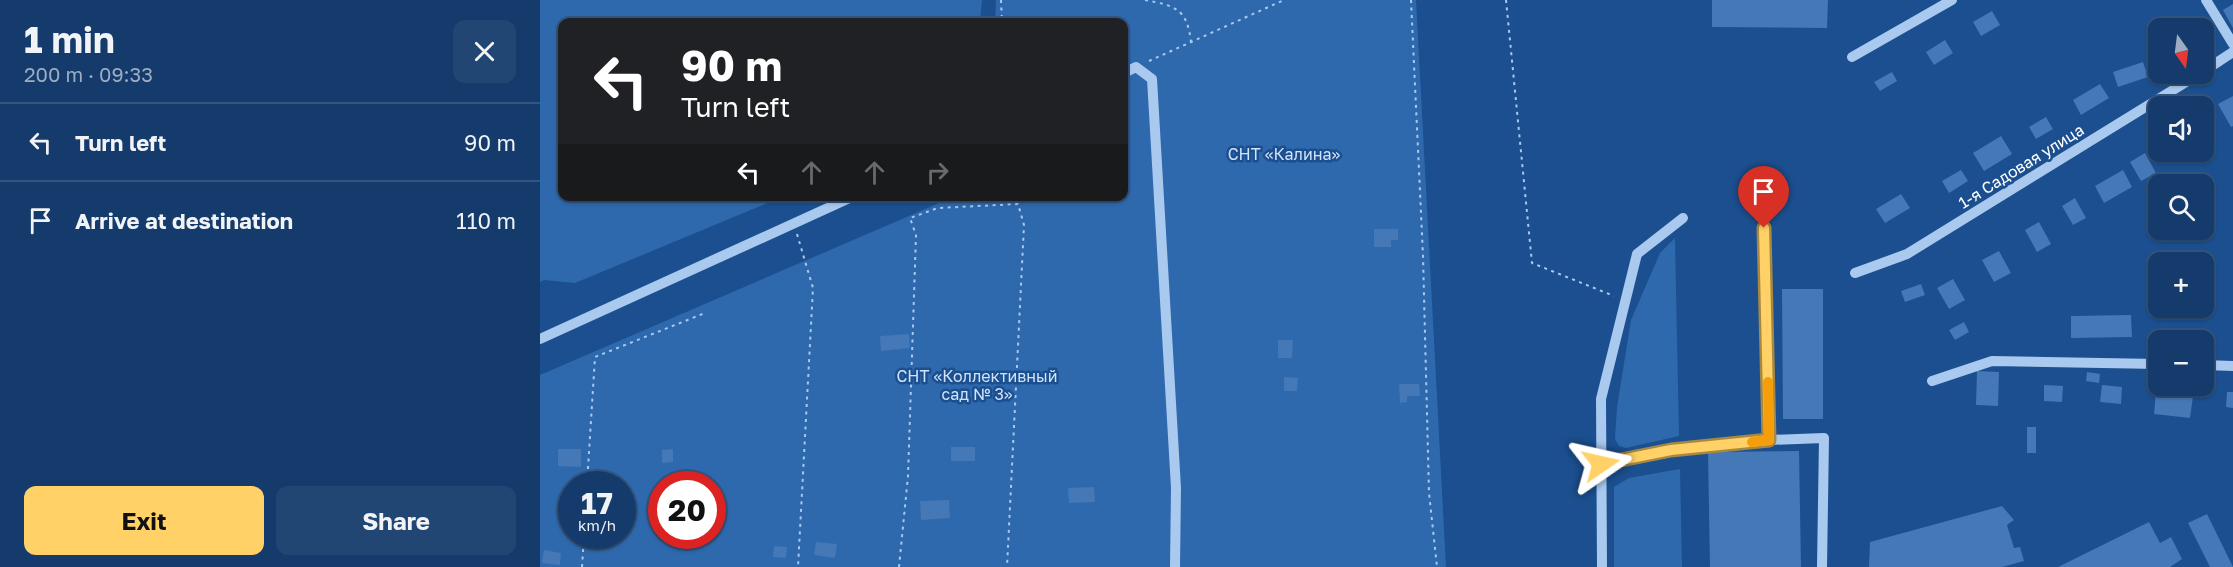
<!DOCTYPE html>
<html lang="en">
<head>
<meta charset="utf-8">
<style>
	:root { --surface:#143b6b; --page:#214673; --text:#f1f3f6; --muted:#9dadc1; --line:#33557e; --accent:#ffd166 }
	body { margin:0; font-family:"Golos Text",sans-serif; background:var(--page); color:var(--text); height:100vh; display:flex; flex-direction:column; font-size:22px; white-space:nowrap }
	* { box-sizing:border-box; margin:0 }
	p { font-size:20px; color:var(--muted) }
	.icon { flex:none; width:33px; height:33px; fill:none; stroke:currentColor; stroke-width:2; stroke-linecap:round; stroke-linejoin:round }
	.map { position:relative; flex:1; overflow:hidden }
	.drawer { display:flex; flex-direction:column; background:var(--surface); width:540px }
	.drawer>* { flex:none }
	.top-card { position:absolute; left:18px; top:18px; width:570px; height:183px; border-radius:12px; box-shadow:0 2px 4px #0004,0 0 0 2px var(--line); background:#202124; color:#fff; overflow:hidden }
	.needle { width:39px; rotate:166deg }
	.controls { position:absolute; left:1608px; top:18px; display:grid; gap:12px }
	.controls a { display:grid; place-items:center; width:66px; height:66px; border-radius:12px; background:var(--surface); box-shadow:0 2px 4px #0004,0 0 0 2px var(--line); font-size:30px }
	.speed { position:absolute; left:18px; top:471px; display:flex; gap:12px; font-size:30px; font-weight:700; text-align:center }
	.speed>* { display:grid; place-content:center; width:78px; height:78px; border-radius:50%; background:var(--surface); box-shadow:0 2px 4px #0004,0 0 0 2px var(--line); line-height:1 }
	.speed small { font-size:15px; font-weight:400 }
	.speed .limit { border:9px solid #d22; background:#fff; color:#111 }
	.pin { position:absolute; display:grid; place-items:center; width:51px; height:51px; color:#fff; margin:-62px -26px; border-radius:50% 50% 50% 0; rotate:-45deg; box-shadow:0 0 6px #0007 }
	.pin .icon { rotate:45deg }
	.me { position:absolute; width:66px; margin:-33px; rotate:79deg; stroke-linejoin:round; filter:drop-shadow(0 0 4px #0008) }
	.turn { display:flex; align-items:center; gap:21px; height:126px; padding:0 24px; font-size:27px }
	.turn .icon { width:78px; height:78px; stroke-width:2.5 }
	.turn b { display:block; font-size:42px; line-height:51px }
	.lanes { display:flex; align-items:center; height:57px; padding:0 24px; background:#0003; justify-content:center; gap:30px; direction:ltr }
	.lanes .off { opacity:.35 }
	.round { display:grid; place-items:center; flex:none; width:63px; height:63px; border-radius:12px; background:var(--page) }
	.head { display:flex; align-items:center; justify-content:space-between; height:102px; padding:0 24px }
	h1 { font-size:36px; font-weight:700; line-height:45px }
	.primary-button { display:flex; gap:12px; margin-top:auto; padding:12px 24px }
	.primary-button a { flex:1; height:69px; border-radius:12px; background:var(--accent); color:#111; font-size:24px; font-weight:700; line-height:69px; text-align:center }
	.primary-button a+a { background:var(--page); color:var(--text) }
	ul { padding:0; list-style:none }
	li { display:flex; align-items:center; gap:18px; height:78px; padding:0 24px; border-top:2px solid var(--line) }
	li div { flex:1 }
	li b { display:block; font-size:22px }
	li em { font-style:normal }
	main { display:flex; flex:1; min-height:0 }
	.map>svg:first-child { display:block }
	.green { fill:#2e69ad; fill-rule:evenodd }
	.building { fill:#4478b7 }
	.lines { fill:none; stroke-linecap:round; stroke-linejoin:round }
	.path { stroke:#a9c9ee; stroke-width:2; stroke-dasharray:3 4.5; stroke-linecap:butt }
	.minor { stroke:#a9c9ee; stroke-width:10 }
	.route-casing { stroke:#a68842; stroke-width:15 }
	.route { stroke:#ffd166; stroke-width:10 }
	.slow { stroke:#f59e0b; stroke-width:10 }
	.labels { text-anchor:middle; dominant-baseline:central; stroke-width:5; stroke-linejoin:round; paint-order:stroke }
	.park-label { font-size:16px; fill:#cfe3fa; stroke:#1b4f8f }
	.street-label { font-size:16px; fill:#fff; stroke:#1b4f8f }
</style>
</head>
<body>
<main>
<section class="drawer">
<div class="head"><div><h1>1 min</h1><p>200 m · 09:33</p></div><a class="round"><svg class="icon" aria-label="close" viewBox="0 0 24 24"><path d="M6 6l12 12M18 6L6 18"/></svg></a></div>
<ul>
<li><svg class="icon" aria-label="left" viewBox="0 0 24 24"><path d="M17 20v-9H6M10 6l-5 5 5 5"/></svg><div><b>Turn left</b></div><em>90 m</em></li>
<li><svg class="icon" aria-label="arrive" viewBox="0 0 24 24"><path d="M6 21V4h12l-3 4 3 4H6"/></svg><div><b>Arrive at destination</b></div><em>110 m</em></li>
</ul>
<div class="primary-button"><a>Exit</a><a>Share</a></div>
</section>
<div class="map">
<svg width="1693" height="567" viewBox="0 0 1693 567">
	<rect width="100%" height="100%" fill="#1b4f8f"/>
	<path class="green" d="M0,0h442l-2,22h-418v174l220,1 -207,86 -31,-3 -4,2z
		M456,0h420l30,567h-906v-192l413,-178 171,-1v-174h-129zM32,484h50v52h-50zM122,484h50v52h-50z
		M1135,238l4,198 -53,12 -7,-2 -4,-7 2,-32 14,-87 29,-67z
		M1140,469l2,98h-68v-80l15,-9z"/>
	<path class="building" d="M1172,0h116l-1,28 -115,-1z
		M1693,4v24l-10,-18z
		M1452,11l8,14 -19,11 -8,-14z
		M1405,40l8,13 -19,12 -8,-13z
		M1603,62l5,15 -30,10 -5,-15z
		M1352,72l5,9 -17,10 -6,-9z
		M1560,84l9,14 -28,17 -8,-15z
		M1693,96v30l-2,1 -13,-23z
		M1506,117l7,12 -17,10 -7,-12z
		M1461,136l11,18 -28,17 -11,-18z
		M1605,153l11,20 -15,8 -11,-19z
		M1421,170l7,11 -19,12 -7,-12z
		M1583,170l9,17 -28,16 -9,-17z
		M1361,194l9,14 -25,15 -9,-14z
		M1535,198l11,20 -13,7 -11,-19z
		M1499,222l12,22 -14,8 -12,-22z
		M834,229h24v11h-7v7h-17z
		M1459,251l12,22 -17,9 -12,-22z
		M1413,279l12,21 -16,9 -12,-21z
		M1381,284l4,11 -20,7 -4,-11z
		M1242,289h41v130h-40z
		M1591,315l1,22 -61,1v-22z
		M1424,322l5,10 -14,8 -6,-10z
		M369,334l1,14 -29,3 -1,-15z
		M738,340h15l-1,18h-14z
		M1437,371l22,1 -1,34 -22,-1z
		M1547,372l13,2 -1,9 -13,-2z
		M744,377l14,1 -1,13h-13z
		M859,384h20l1,12h-13v6l-7,1z
		M1504,385l19,1 -1,16 -18,-1z
		M1562,385l20,2 -1,17 -21,-2z
		M1616,392l37,4 -3,22 -36,-4z
		M1687,392h6v16l-7,-1z
		M1487,427h9v26h-9z
		M411,447h24v14h-24z
		M18,449h23v18l-23,-1z
		M133,449v13l-11,1v-13z
		M1259,451l2,116h-91l-2,-115z
		M554,487l1,15 -26,1 -1,-15z
		M409,500l1,18 -29,2 -1,-19z
		M1462,506l12,14 -7,5 7,23 6,-1 4,14 -22,6h-133l1,-25z
		M1667,514l26,53h-23l-22,-44z
		M1609,522l11,21 11,-6 11,22 -12,8h-112z
		M276,542l21,2 -2,14 -21,-3z
		M234,546l13,1 -1,11 -13,-1z
		M4,550l17,3 -1,12 -18,-2z"/>
	<g class="lines">
		<path class="path" d="M461,0l1,22
			M605,0c30,6 42,8 46,42
			M871,0l12,256 6,237 8,74
			M966,0l26,263 82,33
			M609,61l135,-61
			M257,234l16,54 -15,279
			M47,484l8,-127 110,-44
			M42,567l2,-31
			M359,567l9,-91 8,-241 -6,-17 28,-10 80,-4 6,21 -17,342"/>
		<path class="minor" d="M1666,0l27,44
			M1312,57l100,-57
			M1664,71l29,-19
			M584,73l12,-6 16,12 24,409 -1,79
			M1224,229l5,211 55,-2 -2,129
			M1315,273l52,-19 292,-180
			M0,339l314,-143
			M1664,365l29,1
			M1392,381l60,-20 166,3
			M1061,464l70,-14 98,-10
			M1062,567l-1,-168 36,-145 46,-36"/>
	</g>
	<g class="lines">
		<defs>
			<path id="route" d="M1061,464l70,-14 98,-10 -5,-212"/>
		</defs>
		<use href="#route" class="route-casing"/>
		<use href="#route" class="route"/>
		<path class="slow" d="M1212,442l17,-2 -1,-58"/>
	</g>
	<g class="labels">
		<g class="park-label">
			<text x="744" y="154">СНТ «Калина»</text>
			<text x="437" y="376">СНТ «Коллективный<tspan x="437" dy="18">сад № 3»</tspan></text>
		</g>
		<g class="street-label">
			<text transform="translate(1481 166) rotate(-32)">1-я Садовая улица</text>
		</g>
	</g>
</svg>
<div class="controls">
<a><svg class="needle" viewBox="-14 -14 28 28"><path d="M0-13l5 13h-10z" fill="#e53935"/><path d="M0 13l5-13h-10z" fill="#9dadc1"/></svg></a>
<a><svg class="icon" aria-label="sound" viewBox="0 0 24 24"><path d="M4 9h4l5-4v14l-5-4H4zM17 9q2 3 0 6"/></svg></a>
<a><svg class="icon" aria-label="search" viewBox="0 0 24 24"><circle cx="10" cy="10" r="6"/><path d="M15 15l6 6"/></svg></a>
<a>+</a>
<a>−</a>
</div>
<div class="speed"><div>17<small>km/h</small></div><div class="limit">20</div></div>
<div class="pin" style="left:1224px;top:228px;background:#d93025"><svg class="icon" aria-label="arrive" viewBox="0 0 24 24"><path d="M6 21V4h12l-3 4 3 4H6"/></svg></div>
<svg class="me" style="left:1061px;top:464px" viewBox="-20 -20 40 40"><path d="M0-17L14 15 0 8-14 15z" fill="#ffd166" stroke="#fff" stroke-width="4"/></svg>
<div class="top-card">
<div class="turn"><svg class="icon" aria-label="left" viewBox="0 0 24 24"><path d="M17 20v-9H6M10 6l-5 5 5 5"/></svg><div><b>90 m</b>Turn left</div></div>
<div class="lanes"><svg class="icon" aria-label="left" viewBox="0 0 24 24"><path d="M17 20v-9H6M10 6l-5 5 5 5"/></svg><svg class="icon off" aria-label="ahead" viewBox="0 0 24 24"><path d="M12 20V5M6 11l6-6 6 6"/></svg><svg class="icon off" aria-label="ahead" viewBox="0 0 24 24"><path d="M12 20V5M6 11l6-6 6 6"/></svg><svg class="icon off" aria-label="right" viewBox="0 0 24 24"><path d="M7 20v-9h11M14 6l5 5-5 5"/></svg></div>
</div>
</div>
</main>
</body>
</html>
